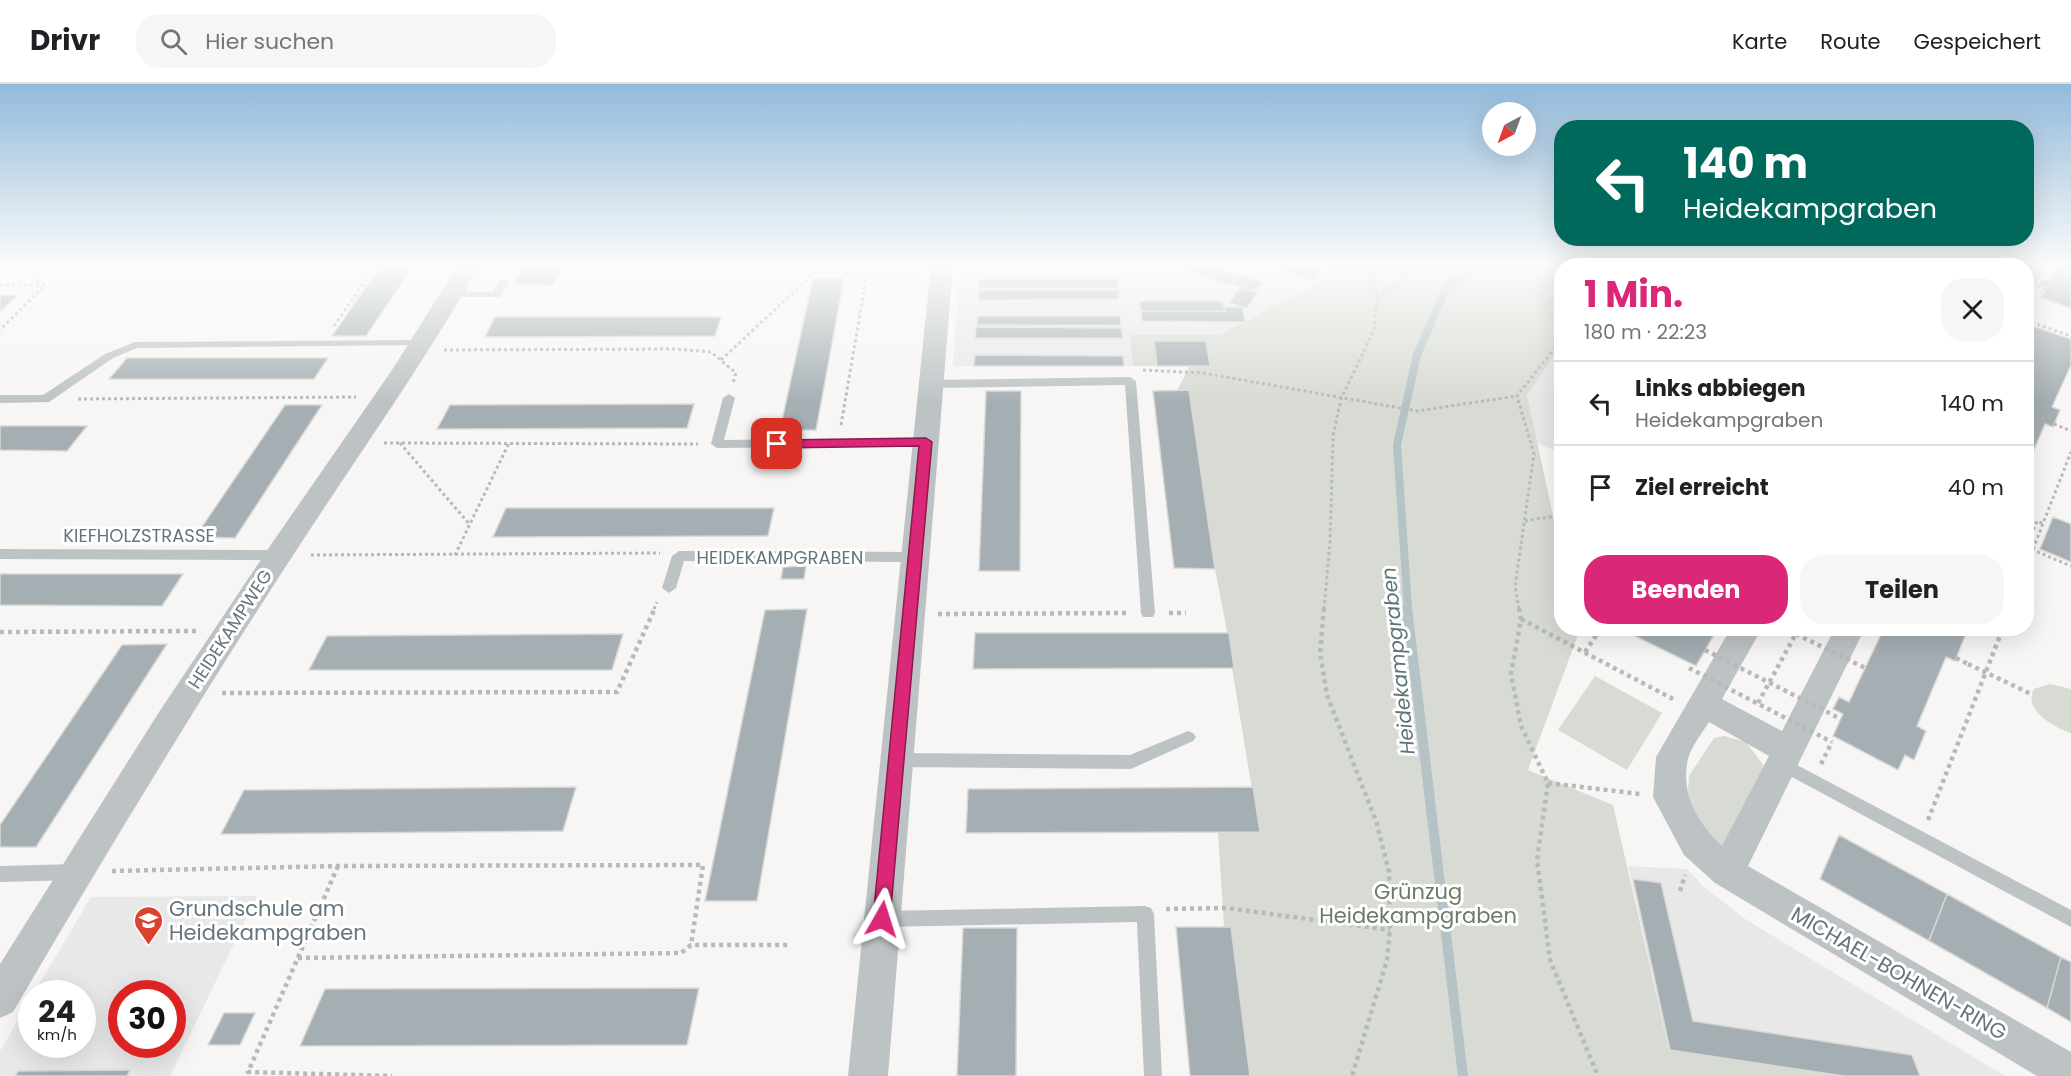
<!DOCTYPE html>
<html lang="de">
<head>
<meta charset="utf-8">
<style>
	:root { --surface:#fff; --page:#f6f6f6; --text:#202124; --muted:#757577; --line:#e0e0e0; --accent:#db2777 }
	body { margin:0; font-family:Poppins,sans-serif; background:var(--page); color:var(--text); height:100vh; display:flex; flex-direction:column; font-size:22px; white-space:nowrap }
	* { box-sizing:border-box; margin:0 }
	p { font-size:20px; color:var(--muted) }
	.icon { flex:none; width:33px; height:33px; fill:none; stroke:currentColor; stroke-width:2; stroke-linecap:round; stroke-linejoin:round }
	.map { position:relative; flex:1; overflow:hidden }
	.sheet { position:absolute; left:1554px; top:174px; width:480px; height:378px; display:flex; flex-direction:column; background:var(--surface); border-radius:24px; box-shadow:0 6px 24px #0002 }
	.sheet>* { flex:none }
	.guide { position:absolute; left:1554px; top:36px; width:480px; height:126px; border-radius:24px; box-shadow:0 6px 24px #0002; background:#00695c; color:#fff; overflow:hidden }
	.needle { width:39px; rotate:221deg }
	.fabs { position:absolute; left:1482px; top:18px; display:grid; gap:12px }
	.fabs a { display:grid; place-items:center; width:54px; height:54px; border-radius:50%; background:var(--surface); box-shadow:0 6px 24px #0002; font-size:30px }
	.speed { position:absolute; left:18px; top:896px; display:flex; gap:12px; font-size:30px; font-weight:700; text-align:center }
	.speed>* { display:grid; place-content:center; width:78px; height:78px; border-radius:50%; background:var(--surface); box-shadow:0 6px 24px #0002; line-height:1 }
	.speed small { font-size:15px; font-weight:400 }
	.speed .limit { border:9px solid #d22; background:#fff; color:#111 }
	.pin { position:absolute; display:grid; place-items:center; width:51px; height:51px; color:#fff; margin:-26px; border-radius:12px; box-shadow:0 3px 9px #0006 }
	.me { position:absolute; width:66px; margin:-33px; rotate:6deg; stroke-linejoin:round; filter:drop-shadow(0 0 4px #0008) }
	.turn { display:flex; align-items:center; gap:21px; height:126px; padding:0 30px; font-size:27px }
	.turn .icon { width:78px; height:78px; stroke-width:2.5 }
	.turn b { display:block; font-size:42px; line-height:51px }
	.round { display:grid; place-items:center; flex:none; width:63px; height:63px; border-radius:24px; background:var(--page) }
	.overview { display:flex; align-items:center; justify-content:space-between; height:102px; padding:0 30px }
	h1 { font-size:36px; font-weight:700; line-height:45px; color:var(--accent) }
	.primary-button { display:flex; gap:12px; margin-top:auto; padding:12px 30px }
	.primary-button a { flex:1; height:69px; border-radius:24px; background:var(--accent); color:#fff; font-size:24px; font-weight:700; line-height:69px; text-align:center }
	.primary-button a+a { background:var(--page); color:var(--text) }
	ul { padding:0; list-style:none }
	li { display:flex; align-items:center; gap:18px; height:84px; padding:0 30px; border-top:2px solid var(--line) }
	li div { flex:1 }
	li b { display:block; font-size:22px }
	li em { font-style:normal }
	header { display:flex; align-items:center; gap:36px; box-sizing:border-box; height:84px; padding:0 30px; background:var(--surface); border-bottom:2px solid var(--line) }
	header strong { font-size:28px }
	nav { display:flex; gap:33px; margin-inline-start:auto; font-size:21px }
	.search { width:420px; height:54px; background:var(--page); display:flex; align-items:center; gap:15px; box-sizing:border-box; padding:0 21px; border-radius:24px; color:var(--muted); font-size:22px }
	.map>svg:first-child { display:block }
	.built { fill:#e7e8e7; fill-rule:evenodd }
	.green { fill:#d7dbd3 }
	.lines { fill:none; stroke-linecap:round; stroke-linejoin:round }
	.stream-far1 { stroke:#b5c3c6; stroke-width:8 }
	.stream { stroke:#b5c3c6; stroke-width:10 }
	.building { fill:#a5afb3; stroke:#d8d8d6; stroke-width:1.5 }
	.path-far1 { stroke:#b6babc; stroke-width:3; stroke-dasharray:3 3; stroke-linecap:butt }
	.path { stroke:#b6babc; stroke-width:4.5; stroke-dasharray:4 4; stroke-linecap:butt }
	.service { fill:#bdc3c5; fill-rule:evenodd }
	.minor { fill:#bdc3c5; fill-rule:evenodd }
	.path-bridge-far1 { stroke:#b6babc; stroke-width:3; stroke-dasharray:3 3; stroke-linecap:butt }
	.path-bridge { stroke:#b6babc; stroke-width:4.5; stroke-dasharray:4 4; stroke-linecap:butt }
	.route { fill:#db2777; stroke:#8e194d; stroke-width:1.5 }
	.labels { text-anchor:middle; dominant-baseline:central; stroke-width:6; stroke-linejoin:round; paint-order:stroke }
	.street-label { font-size:18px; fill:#63757d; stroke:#fff }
	.water-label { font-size:20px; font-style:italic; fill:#5e7578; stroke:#fff }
	.near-park-label { font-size:21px; fill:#6c7b65; stroke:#fff }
	.near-poi-label { font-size:21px; fill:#63757d; stroke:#fff; text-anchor:start }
	.near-street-label { font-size:21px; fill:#63757d; stroke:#fff }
</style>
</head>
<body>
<header>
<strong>Drivr</strong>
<div class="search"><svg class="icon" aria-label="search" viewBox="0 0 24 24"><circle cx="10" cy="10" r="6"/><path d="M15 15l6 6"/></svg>Hier suchen</div>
<nav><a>Karte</a><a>Route</a><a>Gespeichert</a></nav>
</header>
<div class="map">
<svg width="2071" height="992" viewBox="0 0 2071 992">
	<rect width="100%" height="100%" fill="#f7f6f4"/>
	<path class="built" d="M960,181h305l50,16 -6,7 -90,47h-89l3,31h-180z
		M1561,262v107l-24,-10 -10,-48z
		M1628,782l59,3 17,18 41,32 260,157h-167l-169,-26z
		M257,812l-87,180h-170v-25l31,-53 1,46h50v-51h-48l57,-96zM122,909h50v51h-50z"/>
	<path class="green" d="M1329,181h307l-74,1 -1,80 -34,49 34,158 1,75 16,1 1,3 -51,138 85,35 56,245 169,26h-588l-19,-149h-7l-6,-94 41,-1 -27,-164h2l-19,-99 -26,-178 -12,-1 13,-24h20l-5,-25h-50l2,25h-24l-3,-31h89l90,-47z
		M1595,592l67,37 -35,57 -69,-40z
		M2050,600l21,5v44c-16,-5 -49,-23 -37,-44z
		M1724,652l22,6 18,24 -43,84 -24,-25 -9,-33 1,-16 25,-38z"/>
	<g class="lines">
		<path class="stream-far1" d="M1408,525l-11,-164 20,-90 30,-69 29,-21"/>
		<path class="stream" d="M1407,524l56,468"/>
	</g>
	<path class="building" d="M381,181h33l-48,71h-34z
		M524,181h40l-11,20 -40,-1z
		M1172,181h37l31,11 -10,9z
		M1282,181h24l16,5 -9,11 -35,-12z
		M1763,181h97l3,1h-101z
		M2058,181h13v43l-30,-10 6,-11 -8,-2 3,-6 8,2z
		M1242,190l23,8 -11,9 -23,-7z
		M813,194h31l-28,152h-36z
		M979,195h139v9h-139z
		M1240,203l18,5 -11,16 -18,-5z
		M979,206h140v9l-140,1z
		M0,211h18l-18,17z
		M1140,217h83l2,10h-84z
		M1224,223h18l3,15 -103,-1 -1,-10h84z
		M978,232h142l1,9h-144z
		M495,233h226l-6,19 -230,1z
		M2029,241l42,14v26l-19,42 8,3 -7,17 -8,-3 -19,44v-137z
		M976,243l145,1 2,10h-148z
		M1154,257h52l4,25h-53z
		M975,271l148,1 1,10h-150z
		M127,274h201l-14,21h-205z
		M1189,306l26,179 -41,-1 -21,-177z
		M986,307h35l-1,180h-41z
		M694,320l-7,24 -250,1 13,-24z
		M285,321h37l-87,133 -40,-1z
		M0,342h87l-20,25 -67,-1z
		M506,424h268l-6,28 -275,1z
		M2053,433l18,7v38l-31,-13z
		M806,482l-2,13h-23l2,-12z
		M0,490h183l-21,32 -162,-1z
		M807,525l-50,292h-52l60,-291z
		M1640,544h78l-22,38 -61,-30z
		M1884,544h74l-2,4 9,4 -10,25 -9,-4 -29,69 9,5 -12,29 -9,-5 -7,15 -65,-34 10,-22 -10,-5 6,-12 10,5z
		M975,549h254l5,35 -261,1z
		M623,550l-11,36h-303l18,-34z
		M167,560l-131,203h-36v-22l122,-180z
		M576,703l-13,44 -342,3 23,-44z
		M1253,703l7,45 -294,1 2,-44z
		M1839,751l108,59 -18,47 -109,-62z
		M1633,795l28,4 32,138 219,34 8,21h-76l-174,-26z
		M1947,810l114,63 -14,51 -118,-67z
		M1176,843h55l19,149h-60z
		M963,844h54l-1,148h-59z
		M2061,873l10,5v60l-24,-14z
		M699,904l-12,57 -387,1 25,-57z
		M224,929h31l-15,32h-32z
		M130,986l-3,6h-112l3,-5z"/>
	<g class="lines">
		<path class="path-far1" d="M30,181l5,13 9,7
			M1706,181l3,1
			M1736,181l3,1
			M512,183h10
			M0,201h45l-45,45
			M1377,214l19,-14 19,-19
			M2026,236l45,16
			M334,242l42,-61
			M444,266l232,-1 35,3 25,21 -3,10
			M721,276l93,-87h53l-4,-8
			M1143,286l60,3 214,38 100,-15
			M78,315l278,-2
			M2054,340l17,7
			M841,341l26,-152h49
			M384,359l314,1
			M400,359l70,82
			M1525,437l37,-6
			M2026,462l11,-25 7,3
			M2026,463l45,19
			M2033,465l38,-97
			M311,471l349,-2
			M455,471l54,-112
			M654,525l3,-7
			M1324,525l6,-66 3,-107 8,-37 33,-69 3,-32 -8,-33
			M1519,525l-4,-23 19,-132 -17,-58 45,-57"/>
		<path class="path" d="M1324,524l-4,45 7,42 50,129 12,48 1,58 -3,30 -35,116
			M1519,524l2,11 -10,55 10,52 27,57 -11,77 13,100 48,116
			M1169,529h17
			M938,530l190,-1
			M1521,535l152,80
			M1784,544l12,6
			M0,548l197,-1
			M1585,568l16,-24
			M1956,574l12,6
			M2004,597l27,13
			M222,609l395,-1 38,-84
			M1758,619l41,-75
			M1821,680l11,-22
			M1548,699l92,11
			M1928,736l75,-192
			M338,782l-90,206 144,4
			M112,787l226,-5 365,-1 -12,80
			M1680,807l5,-16
			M1166,825l60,-1 164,22
			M298,874l383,-5 10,-8h97"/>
		<path class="service" d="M504,195l5,3 -9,15h-48l-5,-3 5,-3 41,1 7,-12z
			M420,256l5,3 -1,2 -287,3 -24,10 -64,44 -49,1v-8h43l62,-41 30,-12z
			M1130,293l6,4 19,232 -2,4h-10l-2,-4 -16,-228 -194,3 -6,-4 6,-4z
			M729,310l6,4 -11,42 202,-2 6,4 -6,4 -209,2 -6,-4 12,-46z
			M0,465l278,1 7,5 -7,5 -278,-1z
			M679,467l236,1 7,5 -7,5 -231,-1 -8,27 -7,5 -7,-5 10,-32z
			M1188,647l5,2 3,4 -3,4 -62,28 -233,-2 -5,-2 -3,-5 3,-5 5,-2 232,2z
			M1780,672l291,154v17l-296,-159 -3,-5 3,-5z
			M75,780l6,3 2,5 -2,5 -6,3 -75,2v-16z
			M1145,822l6,2 3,6 8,162h-18l-7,-154 -253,5 -6,-2 -3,-6 3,-6 6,-2z"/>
		<path class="minor" d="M458,181h22c-59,103 -128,199 -192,298 -95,147 -186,297 -275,449l-13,6v-54l161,-255 109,-163 122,-176z
			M931,181h22l-65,811h-40z
			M1949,181h22l-22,1z
			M2026,181h21l-13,24 -8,1z
			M1731,544h31l-40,71 60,32 53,-103h30l-117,238 323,186v24h-34l-322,-193 -31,-28 -31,-58 3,-40zM1709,638l60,34 -47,90c-24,-22 -42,-53 -34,-87 3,-12 14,-26 21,-37z"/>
		<path class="path-bridge-far1" d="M2026,199l20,6"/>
		<path class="path-bridge" d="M1796,550l69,34
			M1705,566l136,69
			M1968,580l36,17
			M1689,584l143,74"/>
	</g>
	<linearGradient id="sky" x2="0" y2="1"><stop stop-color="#93bada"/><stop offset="0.57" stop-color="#fbfbfa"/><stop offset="1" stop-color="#fbfbfa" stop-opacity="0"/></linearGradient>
	<rect width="2071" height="319" fill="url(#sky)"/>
	<path class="route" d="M926,354l6,4 -42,477 -2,6 -6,2 -7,-2 -2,-6 46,-473 -142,2 -6,-4 6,-4z"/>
	<defs>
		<symbol id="school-pin" viewBox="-11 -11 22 30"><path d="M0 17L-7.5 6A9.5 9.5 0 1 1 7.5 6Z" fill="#dc412e" stroke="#fff"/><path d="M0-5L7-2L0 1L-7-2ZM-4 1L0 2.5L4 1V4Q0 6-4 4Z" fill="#fff"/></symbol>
	</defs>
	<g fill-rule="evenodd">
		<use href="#school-pin" x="132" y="820" width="33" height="45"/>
	</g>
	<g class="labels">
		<g class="street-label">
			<text x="139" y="451">KIEFHOLZSTRASSE</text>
			<text x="780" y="473">HEIDEKAMPGRABEN</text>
			<text transform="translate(230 545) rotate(-57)">HEIDEKAMPWEG</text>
		</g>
		<g class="water-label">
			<text transform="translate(1398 577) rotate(-96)">Heidekampgraben</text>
		</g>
		<g class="near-park-label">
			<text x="1418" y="807">Grünzug<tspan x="1418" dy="24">Heidekampgraben</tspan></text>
		</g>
		<g class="near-poi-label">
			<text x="169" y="824">Grundschule am<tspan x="169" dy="24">Heidekampgraben</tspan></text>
		</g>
		<g class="near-street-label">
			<text transform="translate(1899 889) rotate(30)">MICHAEL-BOHNEN-RING</text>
		</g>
	</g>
</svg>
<div class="fabs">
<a><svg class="needle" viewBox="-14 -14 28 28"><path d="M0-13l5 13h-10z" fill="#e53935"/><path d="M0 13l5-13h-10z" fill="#757577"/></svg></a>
</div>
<div class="speed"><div>24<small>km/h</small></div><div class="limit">30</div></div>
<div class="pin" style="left:777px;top:360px;background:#d93025"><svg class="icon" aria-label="arrive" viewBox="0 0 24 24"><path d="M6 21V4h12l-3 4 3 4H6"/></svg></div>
<svg class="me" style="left:882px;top:835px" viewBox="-20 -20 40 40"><path d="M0-17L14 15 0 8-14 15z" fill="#db2777" stroke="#fff" stroke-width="4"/></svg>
<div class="guide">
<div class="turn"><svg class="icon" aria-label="left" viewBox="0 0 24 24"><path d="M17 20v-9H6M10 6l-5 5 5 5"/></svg><div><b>140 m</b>Heidekampgraben</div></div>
</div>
<section class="sheet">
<div class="overview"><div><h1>1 Min.</h1><p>180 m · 22:23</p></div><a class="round"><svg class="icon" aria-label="close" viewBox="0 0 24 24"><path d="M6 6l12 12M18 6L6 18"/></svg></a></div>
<ul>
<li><svg class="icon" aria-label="left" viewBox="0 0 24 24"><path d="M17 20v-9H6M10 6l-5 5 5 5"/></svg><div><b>Links abbiegen</b><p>Heidekampgraben</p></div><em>140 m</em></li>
<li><svg class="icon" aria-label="arrive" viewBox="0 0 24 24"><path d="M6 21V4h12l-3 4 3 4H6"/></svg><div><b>Ziel erreicht</b></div><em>40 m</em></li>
</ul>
<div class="primary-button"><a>Beenden</a><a>Teilen</a></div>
</section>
</div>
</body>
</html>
